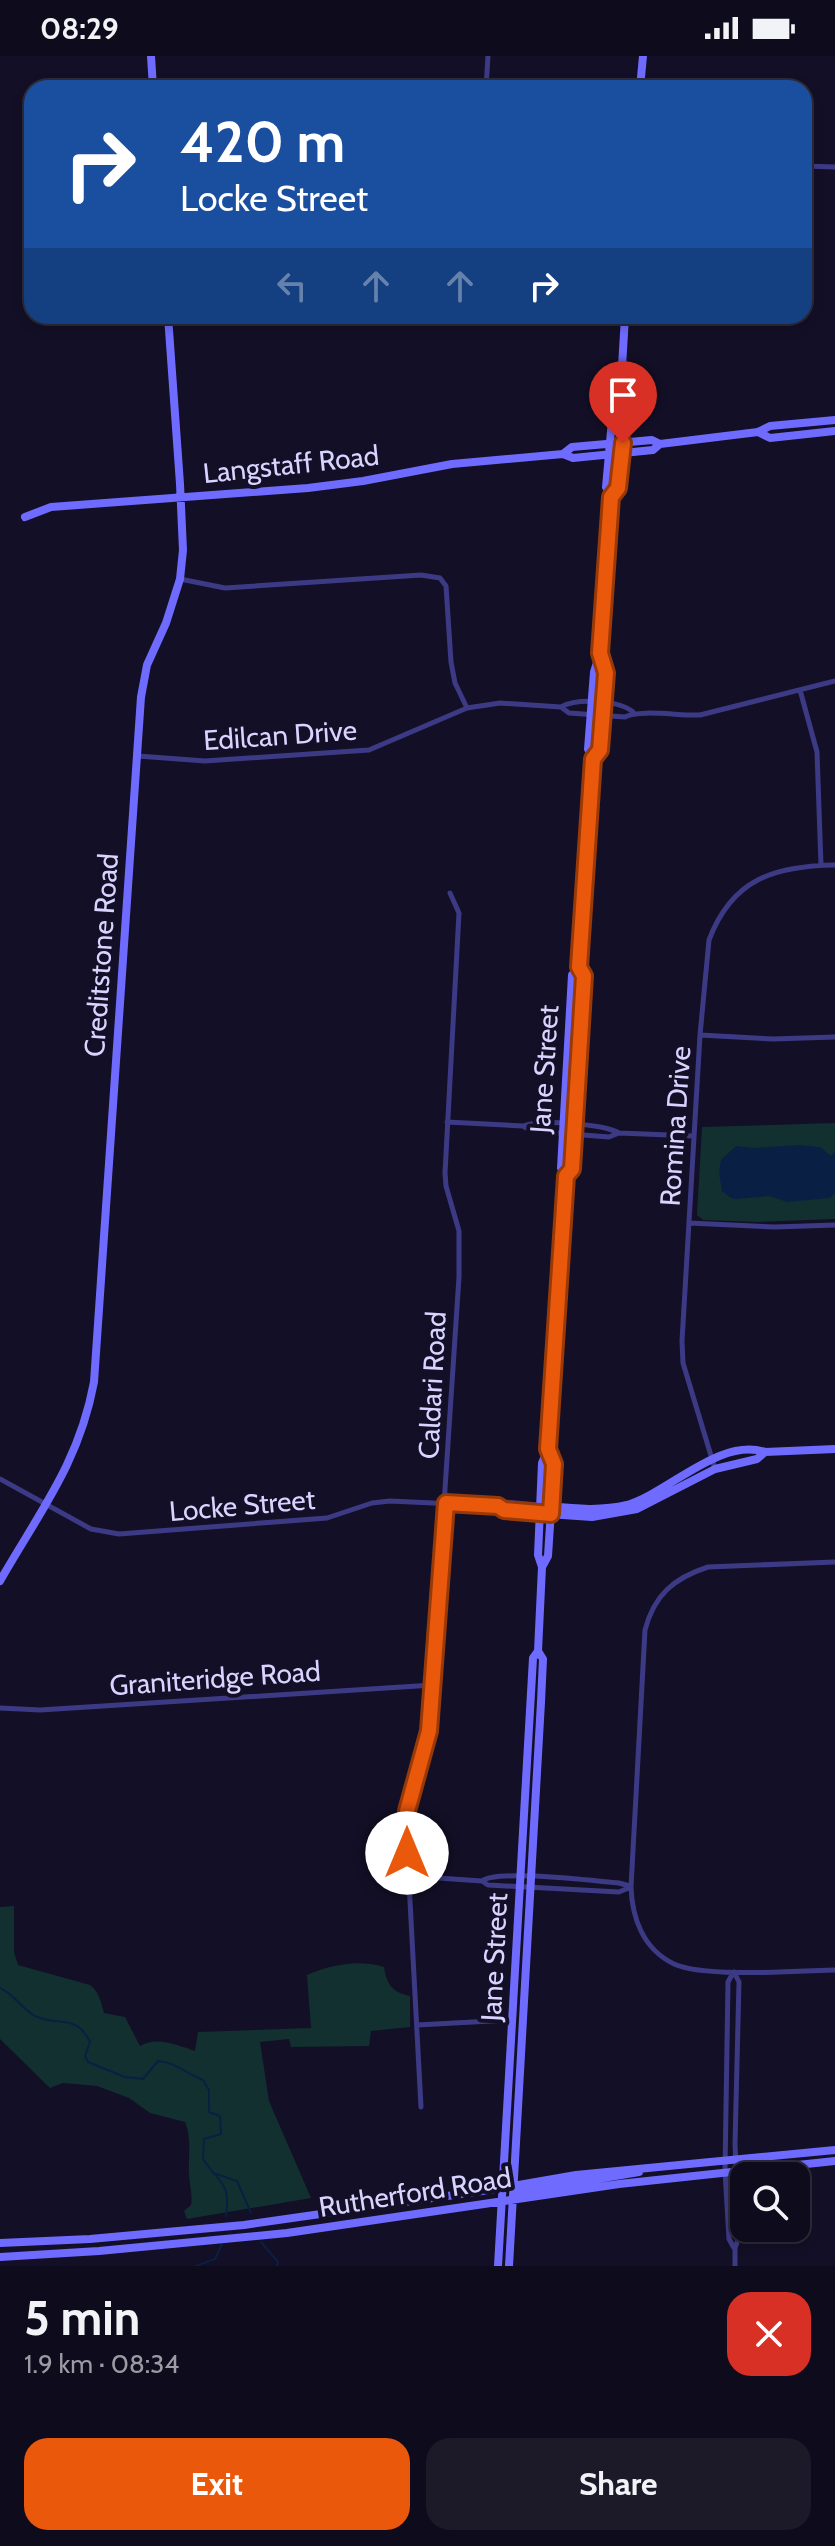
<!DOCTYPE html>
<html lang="en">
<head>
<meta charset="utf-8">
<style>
	:root { --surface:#0e0b1c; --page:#1c1929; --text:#f1f3f6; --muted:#9b9ba3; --line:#2e2b3b; --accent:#ea580c }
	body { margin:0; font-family:Cabin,sans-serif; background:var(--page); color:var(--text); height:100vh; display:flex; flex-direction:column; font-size:30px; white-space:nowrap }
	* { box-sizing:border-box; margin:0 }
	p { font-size:26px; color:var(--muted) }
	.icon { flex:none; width:44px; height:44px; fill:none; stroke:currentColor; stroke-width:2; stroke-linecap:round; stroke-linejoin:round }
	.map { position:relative; height:2210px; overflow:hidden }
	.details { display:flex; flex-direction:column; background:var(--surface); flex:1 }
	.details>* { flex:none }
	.guide { position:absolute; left:24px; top:24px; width:788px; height:244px; border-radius:24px; box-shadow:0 4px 12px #0003,0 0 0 2px var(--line); background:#1a4fa0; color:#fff; overflow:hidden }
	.tools { position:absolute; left:730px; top:2106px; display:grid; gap:16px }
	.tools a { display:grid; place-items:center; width:80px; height:80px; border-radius:16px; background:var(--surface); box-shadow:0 4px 12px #0003,0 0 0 2px var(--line); font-size:40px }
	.pin { position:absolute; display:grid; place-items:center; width:68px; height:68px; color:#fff; margin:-82px -34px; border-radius:50% 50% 50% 0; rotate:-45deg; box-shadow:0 0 8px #0007 }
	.pin .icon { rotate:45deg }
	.me { position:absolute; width:88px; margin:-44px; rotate:0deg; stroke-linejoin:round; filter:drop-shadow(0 0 6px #0008) }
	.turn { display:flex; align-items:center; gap:28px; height:168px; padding:0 24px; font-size:36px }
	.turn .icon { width:104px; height:104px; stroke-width:2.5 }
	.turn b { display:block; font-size:56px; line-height:68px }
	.lanes { display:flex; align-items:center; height:76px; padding:0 24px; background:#0003; justify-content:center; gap:40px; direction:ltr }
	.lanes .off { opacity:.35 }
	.round { display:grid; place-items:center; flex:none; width:84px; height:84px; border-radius:24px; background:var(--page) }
	.overview { display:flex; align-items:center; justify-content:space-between; height:136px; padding:0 24px }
	h1 { font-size:48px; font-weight:800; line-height:60px }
	.action { display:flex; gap:16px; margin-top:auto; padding:16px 24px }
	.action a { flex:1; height:92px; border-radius:24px; background:var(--accent); color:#fff; font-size:32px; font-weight:800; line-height:92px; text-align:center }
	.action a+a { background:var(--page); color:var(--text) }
	.status { display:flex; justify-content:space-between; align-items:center; height:56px; padding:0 40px; background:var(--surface); direction:ltr }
	.status svg { height:22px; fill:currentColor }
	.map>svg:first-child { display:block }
	.green { fill:#12302f }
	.water { fill:#0a1f44 }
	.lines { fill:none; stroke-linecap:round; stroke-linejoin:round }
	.stream { stroke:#0a1f44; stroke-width:2 }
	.street { stroke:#3d3a85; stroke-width:5 }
	.secondary { stroke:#6f6bff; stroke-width:8 }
	.route-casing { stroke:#983908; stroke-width:20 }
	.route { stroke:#ea580c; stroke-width:14 }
	.labels { text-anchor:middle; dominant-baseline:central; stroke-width:8; stroke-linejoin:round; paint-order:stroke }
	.street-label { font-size:28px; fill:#d9d4ff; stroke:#130f26 }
</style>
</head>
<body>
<div class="status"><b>08:29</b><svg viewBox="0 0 49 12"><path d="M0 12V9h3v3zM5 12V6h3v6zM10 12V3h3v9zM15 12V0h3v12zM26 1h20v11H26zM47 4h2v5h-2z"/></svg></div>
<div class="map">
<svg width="835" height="2210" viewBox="0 0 835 2210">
	<rect width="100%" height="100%" fill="#130f26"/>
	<path class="green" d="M835,1067v96l-78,3 -54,-2 -6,-5 5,-88z
		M14,1850v46l4,13 72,20c9,7 11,17 14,28l21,4 15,29c17,-10 37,-1 55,5l3,-19 113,-4 -4,-53c23,-10 52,-16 77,-8 3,18 8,25 26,29v31l-39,4 -2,15 -78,1 -2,-8 -29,3 9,59 42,97 -124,21 -3,-8 7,-6c2,-11 -2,-21 -2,-32 -1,-18 3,-34 -4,-51l-35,-9 -21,-15 -32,-12 -34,-3 -13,5 -50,-49v-132z"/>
	<path class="water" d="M799,1089l21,2 11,9 4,-5v42l-5,5 -43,4 -18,-6 -33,3 -5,-1 -9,-7 -3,-18 2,-13 15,-14 20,2z"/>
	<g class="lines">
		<path class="stream" d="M0,1932c15,7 21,20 35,28 23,11 41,-3 55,26l-5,14 3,6 37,15 18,2 15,-18c17,1 29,13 45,19l6,10v22l11,4 1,18 -17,5 -1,20c17,25 28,24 23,57
			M213,2117l24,8 14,32
			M261,2186l17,20 -1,4
			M196,2210l19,-7 7,-15"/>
		<path class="street" d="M486,32l2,-32
			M804,110l31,1
			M180,523l45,9 196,-13 19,3 6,8 5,76 4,21 12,25
			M800,634l17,62 4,113
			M561,651c16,-9 58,-7 72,5
			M138,700l67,5 164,-11 98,-42 33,-5 61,4 8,6 56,4c14,-8 55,-1 75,-2l135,-34
			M700,979l73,4 62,-2
			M447,1066l76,4 9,5 77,6 10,-4 75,3
			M524,1070c16,-7 79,-2 95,7
			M689,1167l86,4 60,-2
			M715,1413l-32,-106 -1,-22 18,-306 9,-95c23,-61 65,-74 126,-75
			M0,1423l91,50 28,5 208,-16 45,-15 18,-2 108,5 6,4 35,3
			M498,1450l6,-4 47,4
			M835,1506l-127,5c-34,11 -54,28 -63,63l-14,257c1,31 12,62 43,77 31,14 124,7 161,6
			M0,1652l40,2 393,-25
			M409,1820l73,5 6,4 131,7 12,-5
			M482,1825c16,-12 112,0 137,2l11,3
			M734,1916l5,10 -4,162 4,93 -4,11v18
			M733,1917l-5,9 -3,189 4,68 5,9
			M417,1969l95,-5
			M421,2051l-15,-281 1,-15 22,-80 30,-454v-46l-13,-45 -1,-13 14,-260 -9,-20"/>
		<path class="secondary" d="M151,0l2,32
			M640,32l3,-32
			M758,376l12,6 65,-7
			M563,398l10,4 80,-8 7,-6 98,-12 12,-6 65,-6
			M611,441l-5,-10 7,-78 7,-8 5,-85
			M25,461l26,-10 257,-19 55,-7 89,-17 111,-10 9,-7 80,-7 8,4
			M593,703l-5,-10 6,-77 6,-19 11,-156c12,-15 19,-81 9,-96
			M566,1120l6,-7 12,-193 -5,-9
			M551,1450c25,3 51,5 76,-1 41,-12 93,-68 138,-53l70,-3
			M548,1458l44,3 45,-8 78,-40 42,-10 8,-7
			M542,1511l-4,-12 4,-92 6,-14 16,-238 2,-35 -5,-8 11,-193 7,-8 14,-208 7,-9 6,-77 -6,-20
			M0,1525c40,-70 79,-118 94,-199l47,-685 6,-32 19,-42 14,-44 3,-29 -3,-66 -12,-168
			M514,2137l125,-21
			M0,2187l90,-4 154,-14 245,-35 87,-15 259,-25
			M0,2201l99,-6 188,-18 332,-49 216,-23
			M498,2210l35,-608 5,-7
			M509,2210l32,-564 2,-43 -5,-8 4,-84 6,-11 6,-92 -6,-15"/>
	</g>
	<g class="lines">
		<defs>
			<path id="route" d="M407,1797v-42l22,-80 17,-228 52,3 6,4 47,4 3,-50 -6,-15 18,-273 6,-7 12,-193 -5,-9 14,-208 7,-9 6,-77 -6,-20 11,-156 7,-9 5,-45"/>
		</defs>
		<use href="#route" class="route-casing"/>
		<use href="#route" class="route"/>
	</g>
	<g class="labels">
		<g class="street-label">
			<text transform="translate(291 408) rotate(-6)">Langstaff Road</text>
			<text transform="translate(280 679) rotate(-4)">Edilcan Drive</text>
			<text transform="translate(101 899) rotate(-86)">Creditstone Road</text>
			<text transform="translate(544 1013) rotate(-86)">Jane Street</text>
			<text transform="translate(675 1070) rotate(-86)">Romina Drive</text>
			<text transform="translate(432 1329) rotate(-87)">Caldari Road</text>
			<text transform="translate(242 1449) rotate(-5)">Locke Street</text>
			<text transform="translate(215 1622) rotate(-4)">Graniteridge Road</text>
			<text transform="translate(494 1901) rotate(-87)">Jane Street</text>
			<text transform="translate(415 2136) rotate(-9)">Rutherford Road</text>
		</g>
	</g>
</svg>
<div class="tools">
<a><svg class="icon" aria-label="search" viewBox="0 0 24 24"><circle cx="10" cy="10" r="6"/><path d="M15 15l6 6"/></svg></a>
</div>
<div class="pin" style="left:623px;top:387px;background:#d93025"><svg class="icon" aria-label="arrive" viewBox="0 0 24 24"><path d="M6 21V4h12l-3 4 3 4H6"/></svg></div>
<svg class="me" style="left:407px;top:1797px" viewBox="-20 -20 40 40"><circle r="19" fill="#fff"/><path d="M0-13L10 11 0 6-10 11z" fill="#ea580c"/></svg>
<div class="guide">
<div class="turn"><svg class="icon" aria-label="right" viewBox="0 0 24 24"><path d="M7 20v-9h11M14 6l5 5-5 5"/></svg><div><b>420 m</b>Locke Street</div></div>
<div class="lanes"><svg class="icon off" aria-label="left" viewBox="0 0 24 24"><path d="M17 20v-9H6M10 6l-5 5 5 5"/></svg><svg class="icon off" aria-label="ahead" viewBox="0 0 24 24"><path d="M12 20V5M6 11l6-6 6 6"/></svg><svg class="icon off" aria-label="ahead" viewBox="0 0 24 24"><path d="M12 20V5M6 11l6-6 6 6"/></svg><svg class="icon" aria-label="right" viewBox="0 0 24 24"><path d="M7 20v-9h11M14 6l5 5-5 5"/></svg></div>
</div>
</div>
<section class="details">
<div class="overview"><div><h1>5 min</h1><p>1.9 km · 08:34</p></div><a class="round" style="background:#d93025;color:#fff"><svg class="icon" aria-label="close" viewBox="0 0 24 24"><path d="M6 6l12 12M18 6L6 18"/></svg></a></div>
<div class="action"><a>Exit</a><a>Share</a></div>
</section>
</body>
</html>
